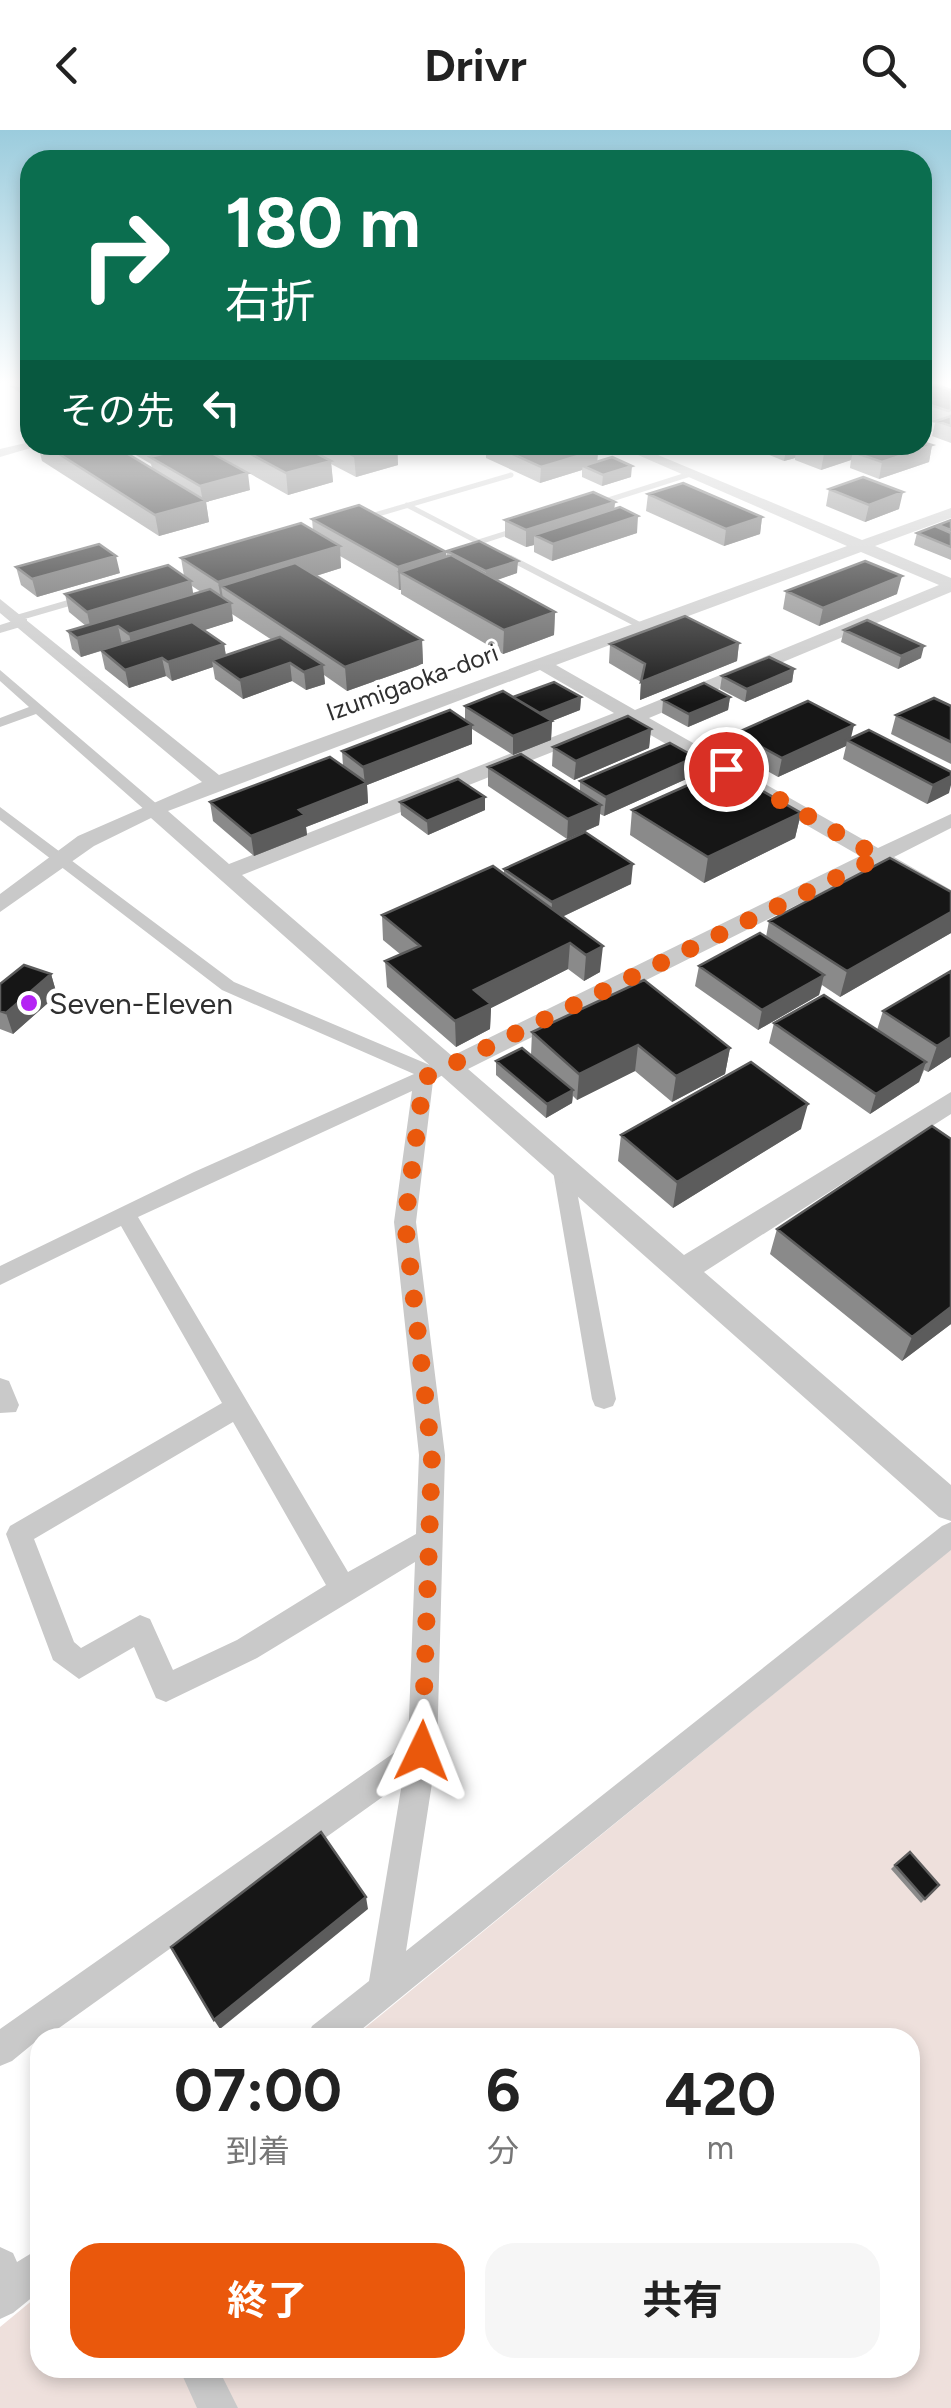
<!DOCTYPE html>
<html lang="ja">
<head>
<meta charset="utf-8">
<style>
	:root { --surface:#fff; --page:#f6f6f6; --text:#222; --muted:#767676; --accent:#ea580c }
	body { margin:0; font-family:Figtree,"Noto Sans JP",sans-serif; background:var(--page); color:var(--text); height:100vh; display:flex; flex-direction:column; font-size:38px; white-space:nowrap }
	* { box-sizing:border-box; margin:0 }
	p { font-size:32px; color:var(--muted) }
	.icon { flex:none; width:55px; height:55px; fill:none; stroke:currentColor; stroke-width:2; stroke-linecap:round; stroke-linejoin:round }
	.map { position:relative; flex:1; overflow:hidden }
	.drawer { position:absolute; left:30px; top:1898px; width:890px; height:350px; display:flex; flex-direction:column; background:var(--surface); border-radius:30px; box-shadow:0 5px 15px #0003 }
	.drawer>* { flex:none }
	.hud { position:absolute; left:20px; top:20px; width:912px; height:305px; border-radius:30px; box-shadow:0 5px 15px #0003; background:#0b6e4f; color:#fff; overflow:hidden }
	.pin { position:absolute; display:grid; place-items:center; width:85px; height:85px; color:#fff; margin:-42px; border:5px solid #fff; border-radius:50%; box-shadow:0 2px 10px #0007 }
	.me { position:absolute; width:110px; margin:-55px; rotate:2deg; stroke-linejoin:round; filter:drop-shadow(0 0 8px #0008) }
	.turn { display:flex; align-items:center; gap:35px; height:210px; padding:0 40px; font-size:45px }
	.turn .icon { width:130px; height:130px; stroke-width:2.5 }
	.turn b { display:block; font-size:70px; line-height:85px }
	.then { display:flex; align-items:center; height:95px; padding:0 40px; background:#0003; gap:20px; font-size:38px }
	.eta { display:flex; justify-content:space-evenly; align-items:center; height:170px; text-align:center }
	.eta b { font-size:60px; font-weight:700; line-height:70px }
	.button { display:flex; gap:20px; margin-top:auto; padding:20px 40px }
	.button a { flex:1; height:115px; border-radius:30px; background:var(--accent); color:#fff; font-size:40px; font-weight:700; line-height:115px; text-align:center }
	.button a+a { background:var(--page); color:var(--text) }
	header { display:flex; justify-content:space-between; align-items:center; height:130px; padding:0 40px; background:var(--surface); font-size:45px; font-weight:700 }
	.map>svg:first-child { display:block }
	.green { fill:#eee0dc }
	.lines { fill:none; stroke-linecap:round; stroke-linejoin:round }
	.service-far1 { stroke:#c9c9c9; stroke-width:5 }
	.service { stroke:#c9c9c9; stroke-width:6 }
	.minor { fill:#c9c9c9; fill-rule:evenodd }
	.tertiary { fill:#c9c9c9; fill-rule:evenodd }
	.wall { fill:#8a8a8a; fill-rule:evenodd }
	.shaded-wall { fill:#5c5c5c }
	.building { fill:#161616; stroke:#5c5c5c; stroke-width:2.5 }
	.route { stroke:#ea580c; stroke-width:18; stroke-dasharray:0 32.4 }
	.poi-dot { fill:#b524f4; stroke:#fff; stroke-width:4 }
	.labels { text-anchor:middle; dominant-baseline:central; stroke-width:10; stroke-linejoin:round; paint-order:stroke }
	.far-street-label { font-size:25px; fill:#2f2f2f; stroke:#fff }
	.poi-label { font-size:30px; fill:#2f2f2f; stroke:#fff; text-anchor:start }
</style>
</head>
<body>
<header><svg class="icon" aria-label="back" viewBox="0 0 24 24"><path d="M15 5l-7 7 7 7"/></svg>Drivr<svg class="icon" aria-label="search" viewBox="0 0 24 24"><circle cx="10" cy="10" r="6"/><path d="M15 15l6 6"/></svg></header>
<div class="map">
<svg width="951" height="2278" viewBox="0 0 951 2278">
	<rect width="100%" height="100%" fill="#fff"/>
	<path class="green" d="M951,1419v859h-715l-19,-40h693v-330l-556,-1z
		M40,2164v74h148l19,40h-207v-81z"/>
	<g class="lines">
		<path class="service-far1" d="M599,373l91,-29
			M407,375l81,42
			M361,389l150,-44
			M479,412l41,-13
			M504,425l11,5"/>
		<path class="service" d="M510,428l133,69
			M17,488l62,-18"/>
		<path class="minor" d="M22,488l5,1v6l-27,8v-8z
			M0,540l158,135v6h-12l-110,-97 -36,13v-9l29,-11 -29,-26z
			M0,677l234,175 198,84h14l3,5 -16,10 -17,141 29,233 -8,296 -31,200 536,-425 9,-4v28l-600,488h-44l5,-12 57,-45 33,-198 -357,255h-5l-28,23 -12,5v-37l408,-286 7,-181 -158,96 -91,44 -10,-4 -22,-51 -55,32 -26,-19 -47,-126 4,-8 212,-123 -101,-177 -121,59v-19l194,-94 220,-98 -192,-84 -222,-170zM412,961l-18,131 25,233 -3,79 -68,38 -210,-355zM233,1292l93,163 -89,55 -64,30 -23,-51 -10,-4 -59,33 -7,-6 -40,-103z
			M562,1028l10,7 44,234 -3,7 -9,3 -9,-3 -3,-7 -40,-234z
			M0,1248l9,3 10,24 -3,7 -16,1z
			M0,2117l13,6 4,9 23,-14v43l-27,22 -13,6z
			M179,2238h39l20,40h-41z"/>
		<path class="tertiary" d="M8,255l22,4v10z
			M30,312l11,3 -41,12v-8z
			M615,315h19l228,95 89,-32v10l-76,28 76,32v14l-302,126 229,130 73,-34v14l-57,29 57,33v16l-74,-41 -409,204 216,186 267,-163v22l-247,158 247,213v36l-12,-4 -788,-699 -57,28 -94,66v-18l78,-58 124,-54 -202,-169v-14l219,176 628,-229zM861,422l78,33 -304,125 -79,-45zM540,540l74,43 -385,151 -61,-53zM628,592l232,134 -408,200 -210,-181z"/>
	</g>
	<path class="wall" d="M922,255l29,5v53l-19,-7 3,-13 -13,-4z
		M38,315h75l39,23 -1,-4 -32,-19h73l58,45 -44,12 3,20 -50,14 -117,-75z
		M199,315h198l1,20 -42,12 -25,-13 2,18 -45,13z
		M486,315h100l12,5 -1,12 34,15 -29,9 -20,-9v-7l-42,13 -54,-25z
		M757,315h175l-3,17 -50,17 -29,-11 1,-8 -30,10 -26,-10v-2l-11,3 -27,-11z
		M829,359l70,20 -34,13 -39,-16z
		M648,364l114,23 -2,17 -36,12 -78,-35z
		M615,372l-1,7 23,24 -85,28 -18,-9v-7l-8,2 -21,-10v-17z
		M312,389l134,38 1,-6 70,22 -21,7 59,32 -1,23 -51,19 -102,-60v-4h-2l-59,-34 1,12 -25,8 106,64 1,24 -76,27 -23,-16 1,9 -19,6 -14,-9 -49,18 -28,-20 -2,-12 -41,14 -6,-5 -37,12 -24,-19 -4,-18 -20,6 -9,-8 -4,-18 18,-5 -17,-14 -4,-18 119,-18 -3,-18 132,-27zM192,456l9,6 -8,2zM232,484l40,26 -46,16 -2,-12 -20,-14 29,-9z
		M951,390v40l-37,-15 3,-12 20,-6 1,-2z
		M16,437l104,6 -83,24 -16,-12z
		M786,461l111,3 -78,32 -36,-17z
		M844,500l77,28 -23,11 -57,-27z
		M739,513l-2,18 -97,39 1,-18 -32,-19 1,-19z
		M794,539l-2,13 -47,20 -25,-13 2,-13z
		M513,567h68l-1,13 -28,11 -1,19 -38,15 -41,-26v15l-105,41 1,18 -62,24 1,8 -53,21 -41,-35 -3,-19 133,-36 -1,-15 123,-31v-14z
		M730,567l-2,13 -40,17 -26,-14 1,-13z
		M951,576v58l-60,-30 5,-19z
		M651,599l-2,19 -75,32 -22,-14 1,-19z
		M736,603l115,5 98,55 -22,11 -84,-45 3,-13 -68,31 -45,-25z
		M695,627l-2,19 -89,40 -4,-2 -1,11 -32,14 -79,-53v-19l92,25v-11z
		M400,672l85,8 -57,25 -27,-20z
		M632,680l169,3 -6,25 -91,45 -74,-48z
		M504,739l127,15 -69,33 38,55 -16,9 -16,-12 -77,39 -1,21 -34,18 -69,-60 -2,-26 15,-7 -17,-14 -1,-25 122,-41z
		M951,762v41l-111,64 -18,-12 -3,10 -61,35 -63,-44 4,-20 67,-29 3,-16z
		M951,841v86l-23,15 -4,-2 -5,12 -49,32 -101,-71 5,-20 103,7 6,-19z
		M51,844l6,21 -44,39 -13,-5v-45z
		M532,902l198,16 -5,26 -53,28 -37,-31 -58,29 -4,-4 -1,7 -26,15 -50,-43v-14l35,-6z
		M801,999l-128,79 -55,-47 3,-26z
		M951,1009v185l-49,37 -132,-107 7,-25z
		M895,1735l44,20 -18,18 -30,-34z"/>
	<path class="shaded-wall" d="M163,315h29l1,9 -42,3 -1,-9z
		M394,315h3l1,20 -42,12 -2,-21z
		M787,315h10l-2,13 -11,3z
		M851,315h40l-38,7 -2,8 -30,10 3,-16z
		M932,315l-3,17 -50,17 3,-17z
		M598,320l-1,16h-14l-1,4 -42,13 1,-16z
		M331,331l2,21 -45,13 -2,-22z
		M632,336l-1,11 -29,9 1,-11z
		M248,343l2,17 -44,12 3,20 -50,14 -4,-21 48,-13 -3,-16z
		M903,362l-4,17 -34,13 4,-17z
		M615,372l-2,17 -79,16v10l-8,2v-17z
		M638,386l-1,17 -85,28 1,-17z
		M762,387l-2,17 -36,12 2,-17z
		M340,416l1,22 -99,31 -21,-13 3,19h-2l-4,-23z
		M446,422v23l-46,-3 1,18h-2l-1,-23z
		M116,426l4,17 -83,24 -5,-18z
		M518,431l-1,12 -31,11v-13z
		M902,446l-5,18 -78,32 4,-18z
		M191,451l3,18 -103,31 -4,-18z
		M231,473l2,18 -100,32 -4,-19z
		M555,482l-1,23 -51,19 1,-24z
		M118,496l4,18 -41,13 -4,-19z
		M422,510l1,24 -76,27 -2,-24z
		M739,513l-2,18 -97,39 1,-18z
		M224,514l3,19 -15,-3 1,7 -41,14 -4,-19z
		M924,516l-3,12 -23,11 3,-13z
		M162,528l4,18 -37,12 -4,-18z
		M290,533l2,18 -49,18 -3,-19z
		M323,535l2,19 -19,6 -2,-18z
		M794,539l-2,13 -47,20 2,-13z
		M581,567l-1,13 -28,11 -1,19 -38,15v-19l26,-23z
		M730,567l-2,13 -40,17 1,-13z
		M472,595v19l-105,41 1,18 -62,24 1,8 -53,21 -3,-20 48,-26 66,-26 -2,-17z
		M854,595l-4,17 -3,-2 -1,6 -68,31 4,-19z
		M651,599l-2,19 -75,32 2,-19z
		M695,627l-2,19 -89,40 2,-19z
		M951,646v9l-2,8 -22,11 6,-19z
		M485,667v13l-57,25 -1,-14z
		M601,675l-2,20 -32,14 1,-20z
		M801,683l-6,25 -91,45 4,-26z
		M633,734l-2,20 -80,38 1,-20z
		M951,782v21l-111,64 7,-26z
		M570,813l-2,26 -77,39 -1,21 -34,18 -1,-26 19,-31z
		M603,816l-3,26 -16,9 2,-26z
		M51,844l6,21 -44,39 -7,-21z
		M824,845l-5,20 -61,35 4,-20z
		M951,907v20l-23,15 9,-26z
		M638,915l-3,26 -58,29 2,-26z
		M730,918l-5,26 -53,28 4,-26z
		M926,932l-7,20 -49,32 6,-20z
		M573,960l-1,13 -26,15 1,-14z
		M808,974l-7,25 -128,79 4,-26z
		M951,1177v17l-49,37 10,-24z
		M366,1767l2,12 -148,120 -6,-9z"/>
	<path class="building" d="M922,255h15l14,5v20l-3,1 -26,-9z
		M951,286v10l-15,-5z
		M922,312l10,3 -50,17 -29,-10 21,-7h48z
		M45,315h68l93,56 -51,14z
		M144,315h19l-13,3z
		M197,315l51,28 -48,13 -50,-29z
		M234,315h66l31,16 -45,12z
		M333,315h61l-40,11z
		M493,315h93l12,5 -57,17z
		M800,315h51l-27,9z
		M612,327l20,9 -29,9 -20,-9z
		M863,347l40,15 -34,13 -40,-16z
		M683,353l79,34 -36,12 -78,-35z
		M593,362l22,10 -89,28 -21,-10z
		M359,375l87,47 -48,15 -86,-48z
		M620,377l18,9 -85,28 -19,-9z
		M951,390v10l-13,-5z
		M301,393l39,23 -122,36 -37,-24z
		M935,396l16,7v14l-34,-14z
		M479,411l39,20 -32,10 -39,-20z
		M99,414l17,12 -84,23 -16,-12z
		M451,425l104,57 -51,18 -104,-58z
		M865,431l37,15 -79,32 -37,-17z
		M295,433l127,77 -77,27 -124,-81z
		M168,435l23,16 -104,31 -22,-18z
		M210,459l21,14 -102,31 -11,-8 -41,12 -9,-7z
		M685,486l54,27 -98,39 4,-18 -35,-20z
		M867,490l57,26 -23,10 -57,-26z
		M192,492l32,22 -56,18 -6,-4 -37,12 -24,-20z
		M280,507l43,28 -19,7 -14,-9 -50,17 -28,-20z
		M769,527l25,12 -47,20 -25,-13z
		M554,552l27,15 -41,16 -27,-16z
		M704,553l26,14 -41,17 -26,-14z
		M503,561l49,30 -39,15 -48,-30z
		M934,568l17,8v36l-55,-27z
		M808,571l46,24 -72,33 -46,-25z
		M450,580l22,15 -109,42 -21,-16z
		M628,586l23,13 -75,32 -23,-14z
		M869,600l82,42v4l-18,9 -86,-45z
		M670,613l25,14 -89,40 -26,-16z
		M521,624l80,51 -33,14 -80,-52z
		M330,627l37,26 -68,27 6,5 -54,21 -41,-34z
		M724,639l77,44 -93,44 -76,-47z
		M458,649l27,18 -58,24 -27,-19z
		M585,702l48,32 -81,38 -48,-33z
		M890,728l61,34v20l-104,59 -78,-50z
		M493,736l110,80 -17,9 -16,-12 -96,47 17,14 -36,17 -70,-60 35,-15 -38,-31z
		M760,803l64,42 -62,35 -63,-44z
		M24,835l27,9 -45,39 -6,-2v-27z
		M951,841v66l-14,9 -54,-35z
		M644,850l86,68 -54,28 -38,-31 -59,29 -47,-42z
		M824,865l102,67 -50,32 -102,-71z
		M522,918l51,42 -26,14 -51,-43z
		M751,932l57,42 -131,78 -56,-47z
		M932,996l19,13v168l-39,30 -135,-108z
		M321,1702l45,65 -152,123 -43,-73z
		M910,1722l29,33 -14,14 -30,-34z"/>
	<linearGradient id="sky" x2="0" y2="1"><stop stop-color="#9bccdd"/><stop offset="0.44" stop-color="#fff"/><stop offset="1" stop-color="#fff" stop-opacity="0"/></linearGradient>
	<rect width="951" height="574" fill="url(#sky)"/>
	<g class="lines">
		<path class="route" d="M422,1621l10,-296 -27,-233 19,-144 455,-221 -153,-88"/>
	</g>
	<circle class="poi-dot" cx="29" cy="873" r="10"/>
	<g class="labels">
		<g class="far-street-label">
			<text transform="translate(412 552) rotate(-20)">Izumigaoka-dori</text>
		</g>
		<g class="poi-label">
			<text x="49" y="873">Seven-Eleven</text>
		</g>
	</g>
</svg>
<div class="pin" style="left:726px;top:639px;background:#d93025"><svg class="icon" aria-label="arrive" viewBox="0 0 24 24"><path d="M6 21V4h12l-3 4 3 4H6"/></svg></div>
<svg class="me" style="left:422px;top:1621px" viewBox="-20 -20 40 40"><path d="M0-17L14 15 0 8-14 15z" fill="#ea580c" stroke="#fff" stroke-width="4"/></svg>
<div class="hud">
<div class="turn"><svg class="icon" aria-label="right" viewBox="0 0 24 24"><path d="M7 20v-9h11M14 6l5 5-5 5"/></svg><div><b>180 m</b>右折</div></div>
<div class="then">その先<svg class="icon" aria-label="left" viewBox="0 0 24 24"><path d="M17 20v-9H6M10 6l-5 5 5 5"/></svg></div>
</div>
<section class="drawer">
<div class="eta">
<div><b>07:00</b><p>到着</p></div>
<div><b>6</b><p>分</p></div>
<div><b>420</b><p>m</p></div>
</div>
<div class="button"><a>終了</a><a>共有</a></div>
</section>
</div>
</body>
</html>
